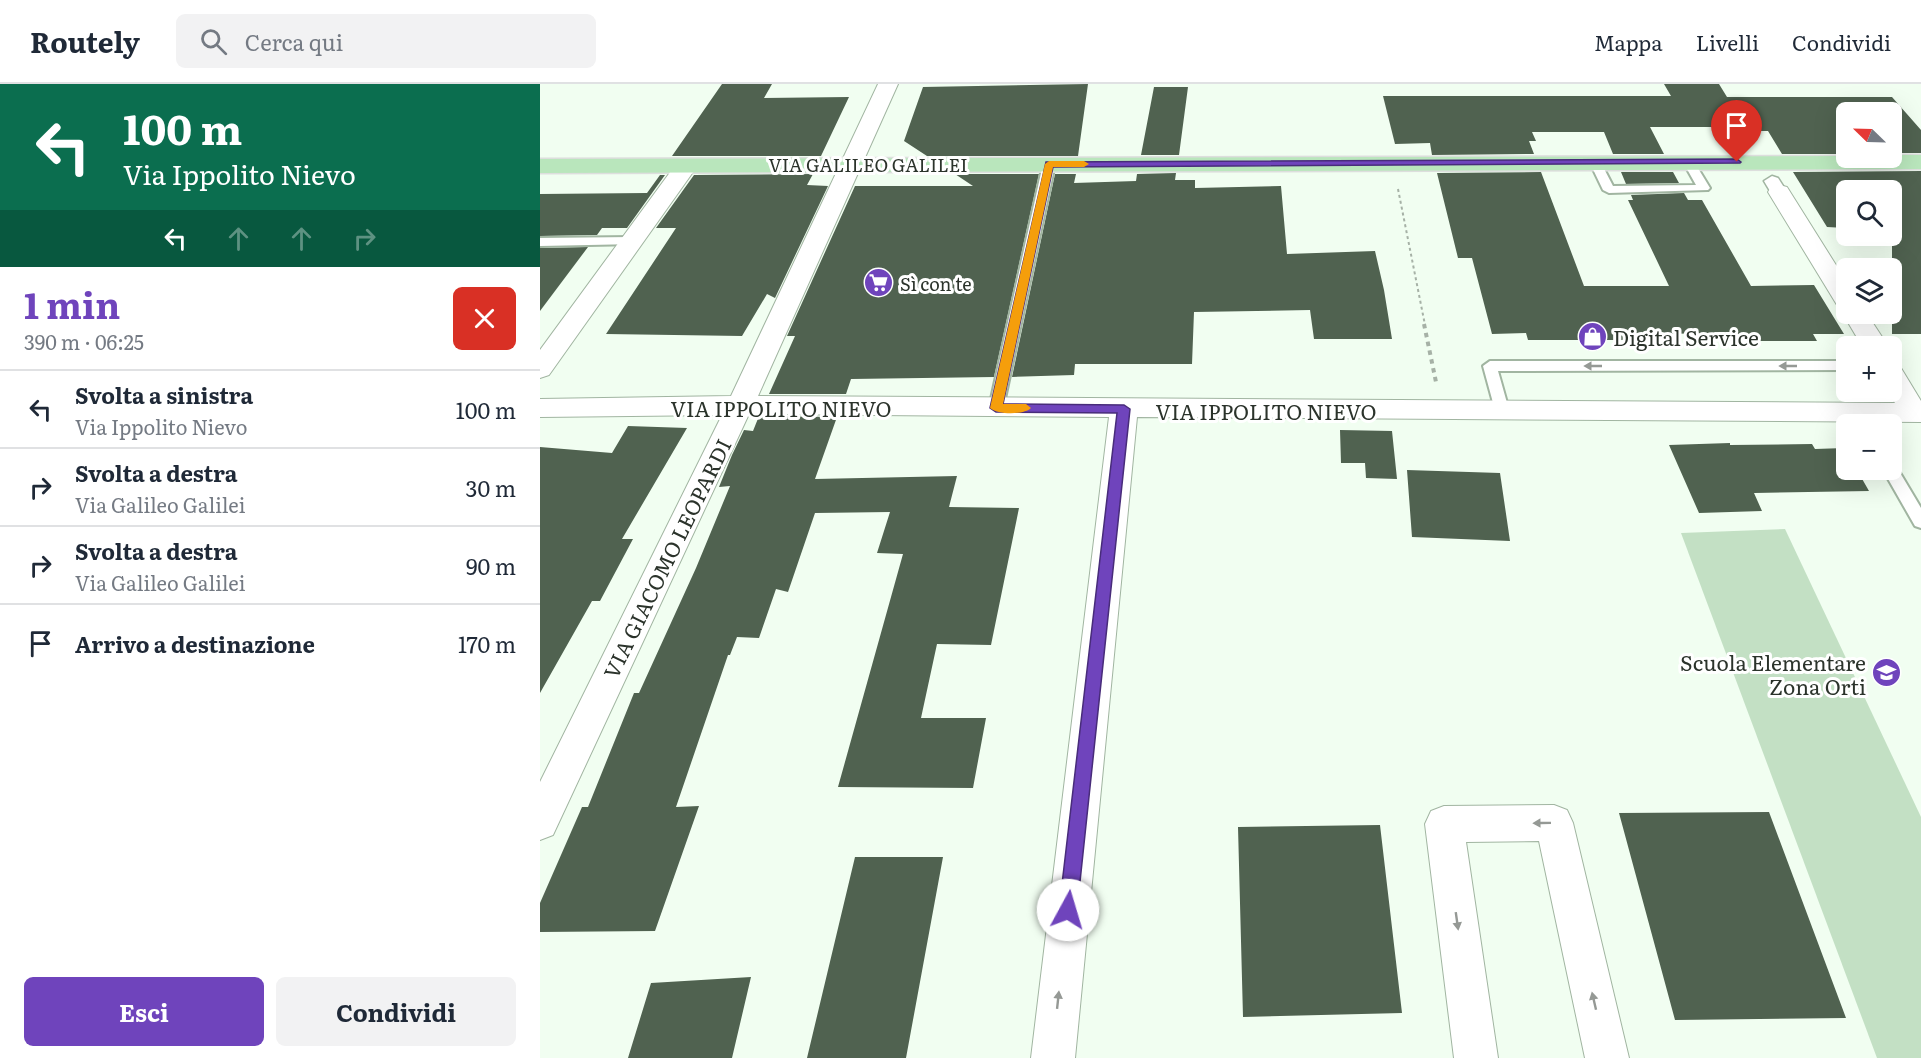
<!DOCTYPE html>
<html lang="it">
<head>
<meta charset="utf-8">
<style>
	:root { --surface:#fff; --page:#f2f2f3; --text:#1f2937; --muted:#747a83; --line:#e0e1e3; --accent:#6f44bc }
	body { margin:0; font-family:Literata,serif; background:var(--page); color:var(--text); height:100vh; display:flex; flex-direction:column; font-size:22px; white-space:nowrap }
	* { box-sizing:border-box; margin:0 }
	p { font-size:20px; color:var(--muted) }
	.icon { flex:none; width:33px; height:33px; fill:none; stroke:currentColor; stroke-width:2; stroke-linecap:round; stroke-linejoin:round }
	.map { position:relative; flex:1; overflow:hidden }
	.details { display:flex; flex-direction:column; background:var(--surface); width:540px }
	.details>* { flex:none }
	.hud { background:#0b6e4f; color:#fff; overflow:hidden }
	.needle { width:39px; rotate:293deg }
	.fabs { position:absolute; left:1296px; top:18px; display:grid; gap:12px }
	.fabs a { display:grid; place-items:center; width:66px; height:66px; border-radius:9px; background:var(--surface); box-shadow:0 6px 24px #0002; font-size:30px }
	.pin { position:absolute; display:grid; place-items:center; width:51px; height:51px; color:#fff; margin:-62px -26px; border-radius:50% 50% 50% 0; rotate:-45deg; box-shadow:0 0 6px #0007 }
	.pin .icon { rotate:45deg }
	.me { position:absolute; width:66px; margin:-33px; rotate:6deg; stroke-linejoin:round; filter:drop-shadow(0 0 4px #0008) }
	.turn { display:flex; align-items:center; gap:21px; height:126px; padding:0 24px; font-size:27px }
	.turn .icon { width:78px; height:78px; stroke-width:2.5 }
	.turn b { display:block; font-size:42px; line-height:51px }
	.lanes { display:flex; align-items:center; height:57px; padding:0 24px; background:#0003; justify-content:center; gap:30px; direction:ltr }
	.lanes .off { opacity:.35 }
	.round { display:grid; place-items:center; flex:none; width:63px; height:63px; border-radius:9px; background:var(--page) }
	.head { display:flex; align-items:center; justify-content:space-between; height:102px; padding:0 24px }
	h1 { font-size:36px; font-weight:700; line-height:45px; color:var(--accent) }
	.primary-button { display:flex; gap:12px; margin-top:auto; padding:12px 24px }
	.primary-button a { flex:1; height:69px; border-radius:9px; background:var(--accent); color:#fff; font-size:24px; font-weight:700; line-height:69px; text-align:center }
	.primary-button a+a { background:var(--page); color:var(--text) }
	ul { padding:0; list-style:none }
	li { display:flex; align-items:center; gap:18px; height:78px; padding:0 24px; border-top:2px solid var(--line) }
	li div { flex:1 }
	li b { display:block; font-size:22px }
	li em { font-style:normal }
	header { display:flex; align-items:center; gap:36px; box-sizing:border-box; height:84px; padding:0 30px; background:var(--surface); border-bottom:2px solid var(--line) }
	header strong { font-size:28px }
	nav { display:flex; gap:33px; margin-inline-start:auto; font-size:21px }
	.search { width:420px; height:54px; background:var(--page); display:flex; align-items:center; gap:15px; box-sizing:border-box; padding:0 21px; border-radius:9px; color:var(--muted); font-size:22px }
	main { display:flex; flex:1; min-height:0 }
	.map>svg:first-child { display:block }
	.green { fill:#c3e0c4 }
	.building { fill:#506250 }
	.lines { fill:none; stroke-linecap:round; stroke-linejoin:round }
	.service-casing { stroke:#a1b5a1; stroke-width:4 }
	.pedestrian-casing { stroke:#a1b5a1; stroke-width:3 }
	.minor-casing { stroke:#a1b5a1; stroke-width:2 }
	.primary-casing { stroke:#dddedd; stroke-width:3 }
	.path-far1 { stroke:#a6b1a6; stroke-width:2; stroke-dasharray:3 3; stroke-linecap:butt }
	.path { stroke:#a6b1a6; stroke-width:4; stroke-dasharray:4.5 4.5; stroke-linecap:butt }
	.service { fill:#fff; fill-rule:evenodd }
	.pedestrian { fill:#fff; fill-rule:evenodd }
	.minor { fill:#fff; fill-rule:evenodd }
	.primary { fill:#b9e6bc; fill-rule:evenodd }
	.oneway { fill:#959995 }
	.route { fill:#6f44bc; stroke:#482c7a; stroke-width:1.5 }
	.slow { fill:#f59e0b }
	.labels { text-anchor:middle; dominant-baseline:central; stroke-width:6; stroke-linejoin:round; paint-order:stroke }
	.far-street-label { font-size:18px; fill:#2b332b; stroke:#fff }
	.far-poi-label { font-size:18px; fill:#2b332b; stroke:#fff; text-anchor:start }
	.poi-label { font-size:21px; fill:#2b332b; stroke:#fff; text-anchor:start }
	.street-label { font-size:21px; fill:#2b332b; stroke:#fff }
</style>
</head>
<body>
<header>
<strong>Routely</strong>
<div class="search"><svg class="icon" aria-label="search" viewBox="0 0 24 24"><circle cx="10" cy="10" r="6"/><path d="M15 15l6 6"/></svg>Cerca qui</div>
<nav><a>Mappa</a><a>Livelli</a><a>Condividi</a></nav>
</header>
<main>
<section class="details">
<div class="hud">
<div class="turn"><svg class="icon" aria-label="left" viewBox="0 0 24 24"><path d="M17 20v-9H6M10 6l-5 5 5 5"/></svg><div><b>100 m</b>Via Ippolito Nievo</div></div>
<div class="lanes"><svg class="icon" aria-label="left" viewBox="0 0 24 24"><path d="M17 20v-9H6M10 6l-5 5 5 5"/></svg><svg class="icon off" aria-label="ahead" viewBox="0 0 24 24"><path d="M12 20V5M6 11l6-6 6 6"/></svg><svg class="icon off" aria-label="ahead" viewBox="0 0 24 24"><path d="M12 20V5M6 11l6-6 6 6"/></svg><svg class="icon off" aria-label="right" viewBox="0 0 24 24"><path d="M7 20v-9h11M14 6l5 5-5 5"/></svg></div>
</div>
<div class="head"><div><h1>1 min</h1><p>390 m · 06:25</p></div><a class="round" style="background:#d93025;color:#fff"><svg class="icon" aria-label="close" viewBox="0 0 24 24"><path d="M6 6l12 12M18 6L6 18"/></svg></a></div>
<ul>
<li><svg class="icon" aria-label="left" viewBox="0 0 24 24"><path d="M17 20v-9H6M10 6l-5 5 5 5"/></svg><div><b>Svolta a sinistra</b><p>Via Ippolito Nievo</p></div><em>100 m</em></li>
<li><svg class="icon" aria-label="right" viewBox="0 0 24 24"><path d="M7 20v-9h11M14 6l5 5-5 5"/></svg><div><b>Svolta a destra</b><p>Via Galileo Galilei</p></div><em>30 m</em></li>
<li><svg class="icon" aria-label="right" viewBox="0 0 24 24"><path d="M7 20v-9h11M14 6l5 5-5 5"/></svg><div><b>Svolta a destra</b><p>Via Galileo Galilei</p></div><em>90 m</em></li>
<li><svg class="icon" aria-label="arrive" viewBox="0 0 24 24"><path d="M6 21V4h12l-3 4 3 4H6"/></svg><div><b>Arrivo a destinazione</b></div><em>170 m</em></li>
</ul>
<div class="primary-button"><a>Esci</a><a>Condividi</a></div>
</section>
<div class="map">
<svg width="1381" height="974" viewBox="0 0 1381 974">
	<rect width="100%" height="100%" fill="#f1fef1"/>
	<path class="green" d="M1245,445l136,288v241h-44l-196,-525z"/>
	<path class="building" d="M182,0h50l-8,14 85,-1 -28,59h-149z
		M548,0l-10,72h-151l-23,-15 19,-54z
		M1124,0h55l8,13h165l29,33v23h-29v-41h-46v42h-64l-14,-23h-18l-3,-4h-97l14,27h-51l-9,-22h-72l4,9h-7l5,13 -102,1 -2,-12 -35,1 -12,-48h288z
		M614,3h34l-9,68h-38z
		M1381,87v163h-29v-144h-46v38l-19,-1 -34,-55z
		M1001,88l43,114h85l-41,-86h5l-2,-5 53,-2 4,7h14l49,86 63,-1 30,49h-31l4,7h-98l-3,-7 -92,-1 2,7h-98l-2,-7 -34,1 -20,-76h-14l-21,-85z
		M1081,88h52l6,11 -53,1z
		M636,89l-1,7h20v8l86,-2 6,68 88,-3 9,39 8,49h-78l-4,-29 -116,2 -2,52h-117l-1,11 -62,2 43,-203h21l-2,9 62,-2 1,-7z
		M273,90l-6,11 21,1 -53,112 -8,-4 -25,42 -136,-2 70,-106h-20l38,-53z
		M415,90h84l-45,203 -143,2 -5,15h-77l26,-58h-8l68,-150h118z
		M120,91h5l-38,53h-25l-5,7 -57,1v-42l107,-1z
		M48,163l-48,64v-63z
		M219,332l78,1 -22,62 142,-3 -8,31 70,1 -28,137 -54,-1 -16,74h65l-13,70 -135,-1 65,-233 -26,-1 13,-41 -75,1 -27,79 -12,-3 -17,49 -22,-1 -7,18h-2l-52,152 23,-1 -44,125 -115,1v-29l42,-96h6l46,-114h5l57,-125 34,-82 -11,1 13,-32 12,-25 9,1z
		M88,342l59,2 -65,111h11l-33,62h-8l-52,92v-246l72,6z
		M800,346l52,1 5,48 -31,-1 -1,-15h-24z
		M1190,359v2l82,-1 3,5 30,-1 1,22h11l12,21 -115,2 8,18 -63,2 -30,-68z
		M867,386l93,3 10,68 -98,-4z
		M1229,728l77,206 -171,2 -56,-207z
		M840,741l22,188 -159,4 -5,-190z
		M315,773h88l-37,201h-99z
		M211,893l-19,81h-104l23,-75z"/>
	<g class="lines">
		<defs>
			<path id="service" d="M1149,75l4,1 17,28 -2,2 -99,3 -6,-3 -13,-27 2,-2h8l13,25 83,-1 -13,-23z
				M509,77l6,3 -52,244 -7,5 -7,-5 54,-244z
				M93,153l6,4 -2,3 -97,2v-8z
				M950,277h356v9l-348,1 11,39 -7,5 -7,-5 -12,-44z
				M1352,381l4,1 25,42v20l-6,-2 -32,-56h9z"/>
			<path id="pedestrian" d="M1232,92l6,2 9,14 -2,4h-12l-9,-15z"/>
			<path id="minor" d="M338,0h20l-140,312 1137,7 -7,-11h4v-27l9,3 20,33v21l-784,-5 -62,641h-44l78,-641 -360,-3 -196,421 -13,5v-58l182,-367 -182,2v-18l191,-3z
				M147,75l8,1 3,5 -149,210 -9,3v-28l139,-190z
				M1239,101l8,2 59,94v26l-9,-2 -69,-113 3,-5z
				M1306,224v6h21l21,32h-26l-19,-32z
				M1014,721l13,5 6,13 56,235h-44l-46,-217 -73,1 32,216h-44l-29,-234 6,-13 13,-5z"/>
			<path id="primary" d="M1352,71h29v14l-1381,4v-14l1306,-3v2h46z"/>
		</defs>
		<use href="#service" class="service-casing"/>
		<use href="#pedestrian" class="pedestrian-casing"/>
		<use href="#minor" class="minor-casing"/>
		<use href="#primary" class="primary-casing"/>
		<path class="path-far1" d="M858,105l27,136"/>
		<path class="path" d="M884,240l12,58"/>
		<use href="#service" class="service"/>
		<use href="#pedestrian" class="pedestrian"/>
		<use href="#minor" class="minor"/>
		<use href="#primary" class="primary"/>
	</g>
	<defs><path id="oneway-solid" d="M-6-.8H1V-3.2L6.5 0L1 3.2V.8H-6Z" transform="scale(1.5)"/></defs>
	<g class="oneway">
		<use href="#oneway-solid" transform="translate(1053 282) rotate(180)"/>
		<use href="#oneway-solid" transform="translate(1248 282) rotate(180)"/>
		<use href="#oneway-solid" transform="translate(1002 739) rotate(179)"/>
		<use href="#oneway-solid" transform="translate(917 837) rotate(82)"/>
		<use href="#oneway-solid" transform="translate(518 916) rotate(-84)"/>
		<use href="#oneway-solid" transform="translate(1054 917) rotate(-103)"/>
	</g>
	<path class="route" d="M1197,75l4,3 -1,1 -687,4 -50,237 121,1 6,4 -53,501 -3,6 -6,3 -6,-3 -3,-6 58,-497 -121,-1 -6,-4 56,-246z"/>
	<path class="slow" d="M509,77h35l5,3 -5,3h-31l-50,237h23l5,4c-7,7 -33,7 -41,0l55,-244z"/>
	<defs>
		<symbol id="supermarket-disc" viewBox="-11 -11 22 22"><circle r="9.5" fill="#6f44bc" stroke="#fff"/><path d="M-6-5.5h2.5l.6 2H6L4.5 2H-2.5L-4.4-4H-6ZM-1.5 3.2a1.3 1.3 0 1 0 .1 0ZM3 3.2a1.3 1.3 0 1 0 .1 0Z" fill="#fff"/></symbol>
		<symbol id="shop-disc" viewBox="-11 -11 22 22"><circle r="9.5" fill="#6f44bc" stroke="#fff"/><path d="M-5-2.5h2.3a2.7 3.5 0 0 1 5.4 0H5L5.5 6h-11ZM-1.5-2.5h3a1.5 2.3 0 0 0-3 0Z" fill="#fff"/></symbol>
		<symbol id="school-disc" viewBox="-11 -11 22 22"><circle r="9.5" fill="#6f44bc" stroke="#fff"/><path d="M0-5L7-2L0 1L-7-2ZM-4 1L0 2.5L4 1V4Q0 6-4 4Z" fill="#fff"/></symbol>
	</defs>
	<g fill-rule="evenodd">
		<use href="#supermarket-disc" x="322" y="182" width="33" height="33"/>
		<use href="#shop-disc" x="1036" y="236" width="33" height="33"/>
		<use href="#school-disc" x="1330" y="572" width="33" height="33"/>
	</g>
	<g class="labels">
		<g class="far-street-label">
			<text x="328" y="80">VIA GALILEO GALILEI</text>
		</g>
		<g class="far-poi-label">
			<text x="360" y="199">Sì con te</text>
		</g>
		<g class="poi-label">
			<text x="1073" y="252">Digital Service</text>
			<text x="1326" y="577" text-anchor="end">Scuola Elementare<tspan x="1326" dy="24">Zona Orti</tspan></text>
		</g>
		<g class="street-label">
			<text x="241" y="323">VIA IPPOLITO NIEVO</text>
			<text x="726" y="326">VIA IPPOLITO NIEVO</text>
			<text transform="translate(126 474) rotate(-64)">VIA GIACOMO LEOPARDI</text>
		</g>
	</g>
</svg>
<div class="fabs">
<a><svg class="needle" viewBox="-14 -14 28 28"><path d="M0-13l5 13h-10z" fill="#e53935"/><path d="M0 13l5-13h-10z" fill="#747a83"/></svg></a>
<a><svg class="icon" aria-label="search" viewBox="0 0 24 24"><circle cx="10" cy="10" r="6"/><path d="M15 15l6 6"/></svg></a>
<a><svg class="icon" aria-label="layers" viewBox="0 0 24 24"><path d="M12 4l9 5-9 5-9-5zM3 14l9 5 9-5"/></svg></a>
<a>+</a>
<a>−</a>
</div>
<div class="pin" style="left:1197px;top:78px;background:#d93025"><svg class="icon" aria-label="arrive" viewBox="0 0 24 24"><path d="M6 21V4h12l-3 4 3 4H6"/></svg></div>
<svg class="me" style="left:528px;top:826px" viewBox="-20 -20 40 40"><circle r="19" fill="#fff"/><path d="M0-13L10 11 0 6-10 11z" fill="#6f44bc"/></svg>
</div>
</main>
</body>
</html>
